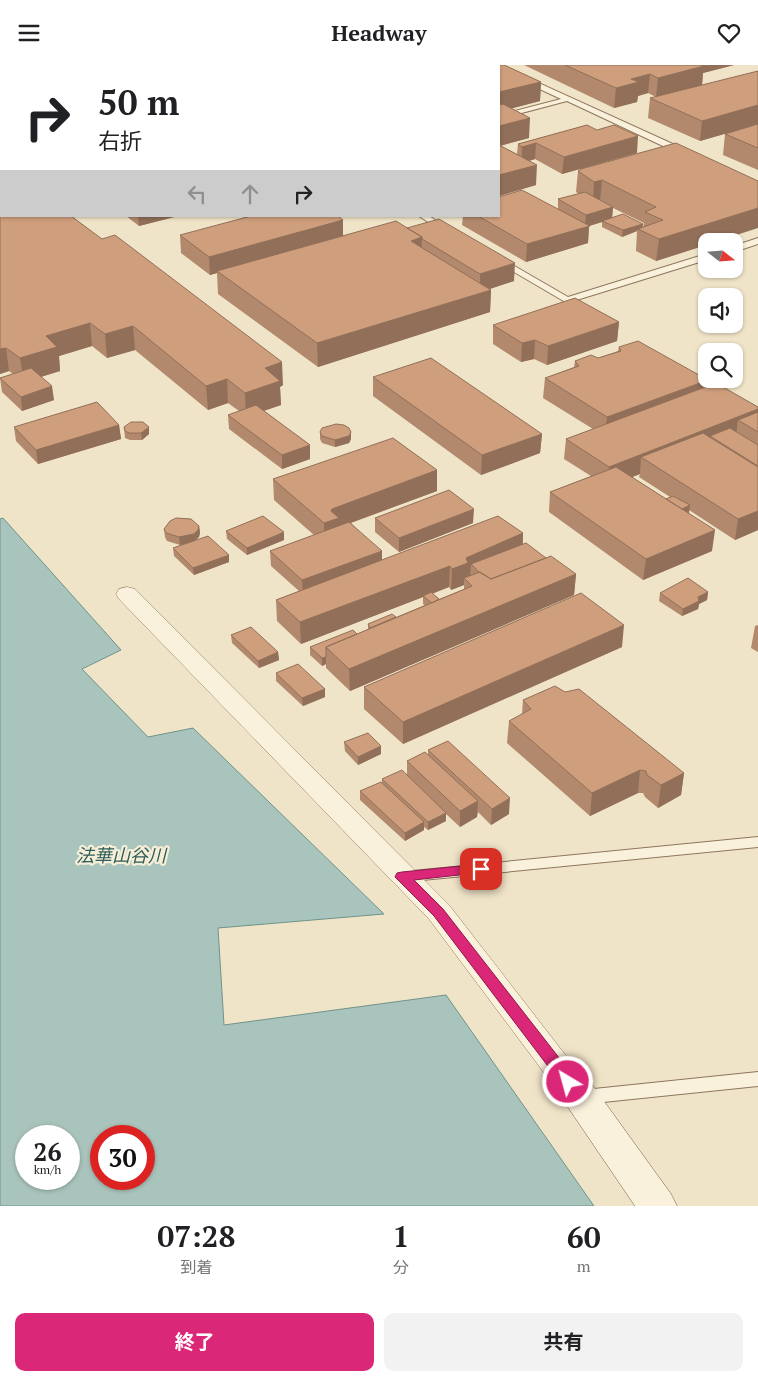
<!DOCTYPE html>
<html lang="ja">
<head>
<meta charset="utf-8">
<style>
	:root { --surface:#fff; --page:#f2f2f2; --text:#202124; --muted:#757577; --accent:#db2777 }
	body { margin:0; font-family:"PT Serif","Noto Sans JP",serif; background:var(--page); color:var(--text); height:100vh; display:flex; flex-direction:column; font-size:19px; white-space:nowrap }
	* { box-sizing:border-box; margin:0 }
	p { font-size:16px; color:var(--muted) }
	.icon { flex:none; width:28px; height:28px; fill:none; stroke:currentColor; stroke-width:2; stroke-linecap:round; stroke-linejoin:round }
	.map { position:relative; height:1141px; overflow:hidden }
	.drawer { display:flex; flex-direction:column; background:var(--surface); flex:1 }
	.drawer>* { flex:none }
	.banner { position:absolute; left:0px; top:0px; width:500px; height:152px; box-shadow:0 1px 4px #0004; background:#fff; color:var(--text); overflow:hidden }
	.needle { width:32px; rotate:107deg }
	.fabs { position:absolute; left:698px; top:168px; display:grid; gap:10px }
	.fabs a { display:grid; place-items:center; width:45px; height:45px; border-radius:10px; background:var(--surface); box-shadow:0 1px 4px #0004; font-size:25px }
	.speed { position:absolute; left:15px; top:1060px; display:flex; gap:10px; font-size:25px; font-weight:700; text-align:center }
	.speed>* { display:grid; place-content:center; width:65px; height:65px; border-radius:50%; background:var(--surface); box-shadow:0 1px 4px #0004; line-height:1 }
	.speed small { font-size:12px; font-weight:400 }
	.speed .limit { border:8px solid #d22; background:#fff; color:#111 }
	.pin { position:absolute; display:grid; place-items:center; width:42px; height:42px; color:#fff; margin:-21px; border-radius:10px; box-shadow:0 2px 8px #0006 }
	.me { position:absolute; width:55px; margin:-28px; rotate:323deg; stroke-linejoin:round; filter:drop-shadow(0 0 4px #0008) }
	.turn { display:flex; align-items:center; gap:18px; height:105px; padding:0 15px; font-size:22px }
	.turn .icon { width:65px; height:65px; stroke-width:2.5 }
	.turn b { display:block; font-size:35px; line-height:42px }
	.lanes { display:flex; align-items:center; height:48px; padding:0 15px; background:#0003; justify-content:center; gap:25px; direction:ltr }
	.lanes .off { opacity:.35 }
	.eta { display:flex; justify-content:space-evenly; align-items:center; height:85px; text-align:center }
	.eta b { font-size:30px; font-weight:700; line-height:35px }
	.primary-button { display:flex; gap:10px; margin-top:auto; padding:10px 15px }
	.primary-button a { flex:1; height:58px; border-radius:10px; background:var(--accent); color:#fff; font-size:20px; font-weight:700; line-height:58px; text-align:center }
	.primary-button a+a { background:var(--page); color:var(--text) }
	header { display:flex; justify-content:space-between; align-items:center; height:65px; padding:0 15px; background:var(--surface); font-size:22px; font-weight:700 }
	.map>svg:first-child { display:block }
	.water { fill:#a9c4bc; stroke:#6f938a; fill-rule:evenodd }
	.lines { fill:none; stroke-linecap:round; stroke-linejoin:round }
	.service-casing { stroke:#8d765c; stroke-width:2 }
	.minor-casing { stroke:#8d765c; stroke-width:1 }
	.secondary-casing { stroke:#6f573f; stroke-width:1 }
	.service { fill:#faf1dc; fill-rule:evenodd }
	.minor { fill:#faf1dc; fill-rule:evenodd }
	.secondary { fill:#faf1dc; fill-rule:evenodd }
	.wall { fill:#b2896c; fill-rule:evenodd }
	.shaded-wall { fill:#916f58 }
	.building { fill:#cf9f7d; stroke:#916f58 }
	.route { fill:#db2777; stroke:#8e194d }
	.labels { text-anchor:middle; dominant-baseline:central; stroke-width:4.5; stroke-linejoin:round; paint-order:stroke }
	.water-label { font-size:18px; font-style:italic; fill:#2f5d5a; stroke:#f7eed8 }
</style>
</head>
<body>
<header><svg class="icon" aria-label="menu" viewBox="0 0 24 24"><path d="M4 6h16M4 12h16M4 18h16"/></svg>Headway<svg class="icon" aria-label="heart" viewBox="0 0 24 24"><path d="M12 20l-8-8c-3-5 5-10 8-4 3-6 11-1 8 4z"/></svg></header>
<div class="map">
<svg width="758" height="1141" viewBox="0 0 758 1141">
	<rect width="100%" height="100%" fill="#f0e4c8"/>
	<path class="water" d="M3,453l118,132 -39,19 66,68 45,-9 191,186 -166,14 6,97 222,-30 148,211h-594v-687zM26,1071h43v43h-43zM101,1071h43v43h-43z"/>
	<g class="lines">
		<defs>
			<path id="service" d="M499,0l187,85 1,2 -7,2 -113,-53 -68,18v-4l62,-16 -62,-29v-4h-3z
				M419,151h10l20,13 -7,2z
				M758,173v6l-24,8v-6z
				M706,189v6l-139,43 -70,-41 1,-2h6l64,37z
				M758,772v10l-356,35 -5,-1 -2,-4 2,-4 5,-1z
				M758,1007v14l-174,18 -6,-2 -2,-5 2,-5 6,-2z"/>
			<path id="minor" d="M127,522l8,2 314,316 142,183 5,9 -5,9 -11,4 -11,-4 -140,-187 -310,-320 -3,-5 3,-5z"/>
			<path id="secondary" d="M580,1017l13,4 78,108 6,12h-42l-74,-109 6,-11z"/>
		</defs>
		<use href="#service" class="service-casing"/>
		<use href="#minor" class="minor-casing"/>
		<use href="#secondary" class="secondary-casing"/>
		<use href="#service" class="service"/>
		<use href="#minor" class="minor"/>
		<use href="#secondary" class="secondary"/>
	</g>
	<path class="wall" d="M0,0l1,1v150l282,169 -3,2 1,18 -18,6 47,34v14l-28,10 -53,-40 -1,-14 11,-4 -11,-8 -20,7 -73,-60 -28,8 -15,-12 -33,10 1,15 -19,6 13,23 -32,11 -20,-19 -2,-14 13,-4 -4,-3 -9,3z
		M62,0h442l37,17 -1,19 -28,7 17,30 -29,8 17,8 1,-10 69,-19 50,28 -75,21 -27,-15 -6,2 7,24 -37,11v-130h-436z
		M524,0h210l-31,8 -1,12 56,-14v99l-35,-15 2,-21 17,-5 -42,12 -52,-23 2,-20 6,-1 -8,-4 -10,3 -1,6 -23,6z
		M676,78l30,98v4l-50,16 -20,-10 1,-20 -15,6 -20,-10v-5l-13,4 -1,17 -62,19 -64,-37 1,-9h36l59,-7v-10l21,-5 -3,-2 2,-21zM613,143l31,15 -1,4h-1l1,-3 -31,-7z
		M126,151h52l-39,10z
		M343,155v16l64,-8 107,53 -24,8 1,1 -1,22 -172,55 -100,-73 -1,-21 -7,2 -29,-22 -1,-18z
		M619,257l-2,19 -70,24 -13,-6 -13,3 -28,-18v-19z
		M619,282l80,28 13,4 -1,6 47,22v123l-23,10 -46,-30v3l23,38 -69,29 -94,-68 1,-20 41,-16 -27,-17 2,-20 27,-10 -50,-31 2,-20 29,-11 1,-6 23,-3 20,-7zM640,409l-1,3 31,20 -4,2 -34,-22z
		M373,312l169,57 -2,19 -59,22 -108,-79z
		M119,360l2,14 -83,25 -22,-23 -2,-14z
		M124,362l25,7 -7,6h-12l-5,-2z
		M320,367l31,7 -2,4 -14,4 -13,-4 -2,-4z
		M437,405v21l-86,32 31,37 141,-27v11l23,14 30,16 -2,21 -224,96 -24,-23v-4l-4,2 -12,-11v-8l47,-13 11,-5v-5l28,-7 29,-12 -2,-1v-7l-122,47 -24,-23 -1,-21 23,-9 -28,-25 -1,-15 44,-16 -40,-35 -1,-21zM464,520v4l-25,10 -7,-5 17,-7 2,3z
		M375,453l98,5 -74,29 -24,-20z
		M199,461l1,7 -1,4 -3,3 33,22 -35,13 -20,-19 -1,-8 16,-5 -9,2 -13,-4 -2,-4 -1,-8z
		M226,466l58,9 -37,15 -20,-16z
		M708,527l-1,8 -8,4 -1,5 -16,7 -23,-15 1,-8z
		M758,560v27l-7,-4 4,-22z
		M231,570l47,17 1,8 -20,8 -27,-25z
		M622,582l-219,97 -39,-35v-22z
		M276,608l49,16v8l-22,9 -27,-25z
		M523,635l161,73 -3,22 -23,13 -13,-11 -2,-4h-5l-48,23 -83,-73 2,-22 13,-7z
		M344,677l37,12 -23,11 -13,-14z
		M428,685l81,64 -18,11 -13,-13 -1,5 -17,10 -14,-13v7l-18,9 -4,-3v3l-19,11 -45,-41v-9l22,-8v-4l25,-5v-13l21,-6z"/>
	<path class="shaded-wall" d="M685,0h49l-31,8 -1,12 -46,12 2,-19z
		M650,9l-2,19 -10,3 -1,6 -23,6 2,-20 15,-9z
		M541,17l-1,19 -41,11v-20z
		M758,40v19l-58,17 2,-20z
		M530,53l-1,20 -30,8v-20z
		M638,71l-1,17 -75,21 2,-17z
		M536,78l-1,16 -13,4v-16z
		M537,100l-1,20 -37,11v-21z
		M602,115l-2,21 -7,2 1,-21z
		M613,142l-1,12 -10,2v1l-13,4 -1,17 -62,19 1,-18 58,-17 1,-12z
		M758,143v20l-40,13h-12v4l-50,16 3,-22z
		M138,151h40l-39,10z
		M343,155v17l-126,34v2l-7,2 -1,-18z
		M643,159l-1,6 -4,-1 -1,2 -15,6 1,-7z
		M422,172l-1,22 -10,-18z
		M515,198l-1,18 -34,11v-18z
		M491,225l-1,22 -172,55 -1,-24z
		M619,257l-2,19 -70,24 1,-19z
		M90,258l2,23 -33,10 1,15 -36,11 -4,-24 26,-22z
		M133,261l2,24 -28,8 -2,-24z
		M535,275l-1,19 -13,3 1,-19z
		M6,283l3,23 -9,3v-25z
		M282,297l1,23 -3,2 1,18 -35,12 -1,-24 20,-25z
		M227,314l1,24 -20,7 -2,-24z
		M712,314l-3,19 -104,39 2,-20z
		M52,321l2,14 -32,11 -1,-14z
		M758,344v11h-20l-2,16h-26l-1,11 -68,10 -1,17 -33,13 2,-20z
		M119,360l2,14 -83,25 -2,-14z
		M149,362v7l-7,6 -1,-7z
		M351,367v7l-2,4 -14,4v-7z
		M542,369l-2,19 -59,22 1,-20z
		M310,380v14l-28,10v-14z
		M437,405v21l-98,36 -15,16v-20l8,-14z
		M690,440l-1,8 -18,-1z
		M474,444l-1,14 -74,29v-14z
		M758,446v19l-23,10 3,-21z
		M199,461l1,7 -1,4 -5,4 -14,4 -1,-8z
		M715,465l-3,21 -69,29 3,-21z
		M284,467v8l-37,15v-7z
		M523,468l-1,21 -51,10 -1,13 -5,2 -1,-1v7l-13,5 1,-21 14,-11z
		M382,486v14l-79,30 -1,-15z
		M229,490v7l-35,13 -1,-7z
		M450,501l-1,21 -148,57 -1,-22z
		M576,509l-2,21 -224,96 -1,-22z
		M708,527l-1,8 -8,4 -1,5 -16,7 1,-7 15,-12z
		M624,560l-2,22 -219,97v-22z
		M278,587l1,8 -20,8 -1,-7z
		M326,592v7l-4,2v-8z
		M325,624v8l-22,9 -1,-8z
		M381,681v8l-23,11v-8z
		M640,705l-2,23 -48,23 2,-23z
		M684,708l-3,22 -23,13 3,-23z
		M510,733l-1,16 -18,11 1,-16z
		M478,736l-1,16 -17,10v-16z
		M446,748v8l-18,9v-8z
		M424,757v8l-19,11v-8z"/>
	<path class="building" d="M0,0h57l2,1h-58v98h-1z
		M68,0h436l37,17 -42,10v-26h-437z
		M565,0h136l3,1 -46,12 -8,-4 -19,5 8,3 -23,6z
		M758,6v34l-56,16 -52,-23z
		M503,39l27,14 -31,8v-21z
		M758,59v24l-33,-14z
		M587,60l10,5 17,-5 24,11 -74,21 -28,-14 -14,4 -4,-3z
		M676,78l82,38v27l-99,31 -21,-10 25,-9 -18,-8 11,-5 -54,-27 -8,2 -16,-11 3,-2z
		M499,80l38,20 -38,10z
		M0,100l1,1v50h70l31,23 13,-4 167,127 -17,6 15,13 -35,12 -18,-14 -21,7 -73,-60 -28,8 -15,-11 -44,13 11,11 -37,11 -14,-10 -6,1z
		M522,125l68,36 -63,18 -49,-28h21v-19z
		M585,127l28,15 -27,8 -28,-16z
		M623,149l20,10 -20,6 -21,-9z
		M251,151h87l5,4 -134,37 -29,-22z
		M439,154l76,44 -35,11 -58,-35v-2l-15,-9z
		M396,156l26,16 -11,4 80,49 -174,53 -100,-72z
		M575,233l44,24 -71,24 -13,-6 -13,3 -29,-18z
		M638,276l61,34h7v4h5l-104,38 -62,-39 34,-12 -4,-5 16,-6 7,3 23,-7 -2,-4z
		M431,293l111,76 -60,21 -109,-78z
		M31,303l21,18 -31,11 -21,-19z
		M716,318l42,24v2l-149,58 -43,-28z
		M97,337l22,23 -83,25 -22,-23z
		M256,340l54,40 -28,10 -54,-40z
		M758,347v20l-20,-12z
		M131,357h12l6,5 -8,6h-12l-4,-2 -1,-4z
		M336,359l8,1 5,3 2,4 -2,4 -14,4 -13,-4 -2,-4 2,-4z
		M730,363l28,17v21l-48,-30z
		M703,368l55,34v44l-20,8 -97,-62z
		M393,373l44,32 -105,39 -1,2 8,7 -15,5 -51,-44z
		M616,402l99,63 -69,29 -96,-67z
		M449,425l25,19 -75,29 -24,-20z
		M673,431l17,9 -8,4 -16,-10z
		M263,451l21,16 -37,16 -21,-17z
		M498,451l25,17 -57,25 2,5 -16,6 -2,-3 -150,56 -24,-22z
		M176,453l15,1 8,7 -1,4 -4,4 -15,3 -13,-4 -2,-4 6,-8z
		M349,457l33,29 -80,29 -32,-29z
		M208,471l21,19 -36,13 -20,-20z
		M526,478l20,15 -55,21 -12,-7 -8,-8z
		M551,491l25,18 -227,95 -23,-22 146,-61 -8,-8 16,-6 11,7z
		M688,513l20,14 -10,5 1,4 -16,8 -23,-16z
		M431,527l8,7 -7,4 -9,-7z
		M581,528l43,32 -221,97 -39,-35z
		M392,549l4,3 -26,11 -2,-4z
		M251,562l27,25 -20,9 -27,-26z
		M353,565l4,4 -31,13v10l-4,1 -12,-11z
		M298,599l27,25 -23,9 -26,-25z
		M555,621l10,6 14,-3 105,84 -23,12 -14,-10 -1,-4 -6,-1 -48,23 -83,-72 22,-12 -8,-9z
		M368,668l13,13 -23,11 -14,-15z
		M448,676l62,57 -18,11 -64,-59z
		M425,687l53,49 -18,10 -53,-50z
		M402,705l44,43 -18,9 -46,-43z
		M381,717l43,40 -19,11 -45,-42z"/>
	<path class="route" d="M481,799l5,2 2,3 -2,3 -72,8 29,29 131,168 2,5 -2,4 -6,2 -5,-2 -129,-170 -39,-39 2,-4 5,-1z"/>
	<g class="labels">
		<g class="water-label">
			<text x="121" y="790">法華山谷川</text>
		</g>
	</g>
</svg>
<div class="fabs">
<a><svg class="needle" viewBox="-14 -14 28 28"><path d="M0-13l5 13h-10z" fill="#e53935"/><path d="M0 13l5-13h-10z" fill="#757577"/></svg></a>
<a><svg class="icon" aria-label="sound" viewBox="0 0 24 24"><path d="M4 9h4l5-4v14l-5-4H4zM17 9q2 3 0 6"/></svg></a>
<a><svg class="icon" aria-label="search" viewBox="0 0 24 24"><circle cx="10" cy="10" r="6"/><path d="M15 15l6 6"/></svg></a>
</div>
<div class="speed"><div>26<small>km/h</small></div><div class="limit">30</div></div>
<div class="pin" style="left:481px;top:804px;background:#d93025"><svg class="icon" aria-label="arrive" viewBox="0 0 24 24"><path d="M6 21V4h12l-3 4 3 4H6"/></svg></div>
<svg class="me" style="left:568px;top:1017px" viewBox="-20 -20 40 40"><circle r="17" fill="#db2777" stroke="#fff" stroke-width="3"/><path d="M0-11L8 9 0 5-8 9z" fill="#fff"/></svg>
<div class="banner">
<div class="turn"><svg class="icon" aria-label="right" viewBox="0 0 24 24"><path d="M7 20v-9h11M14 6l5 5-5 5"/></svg><div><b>50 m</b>右折</div></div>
<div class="lanes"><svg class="icon off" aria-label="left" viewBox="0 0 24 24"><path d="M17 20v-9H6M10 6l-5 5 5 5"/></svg><svg class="icon off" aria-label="ahead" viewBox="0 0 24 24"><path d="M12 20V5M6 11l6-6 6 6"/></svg><svg class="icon" aria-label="right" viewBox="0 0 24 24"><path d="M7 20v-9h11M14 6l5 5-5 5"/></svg></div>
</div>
</div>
<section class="drawer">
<div class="eta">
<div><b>07:28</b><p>到着</p></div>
<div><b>1</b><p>分</p></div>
<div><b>60</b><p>m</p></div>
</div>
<div class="primary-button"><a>終了</a><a>共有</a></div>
</section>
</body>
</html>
